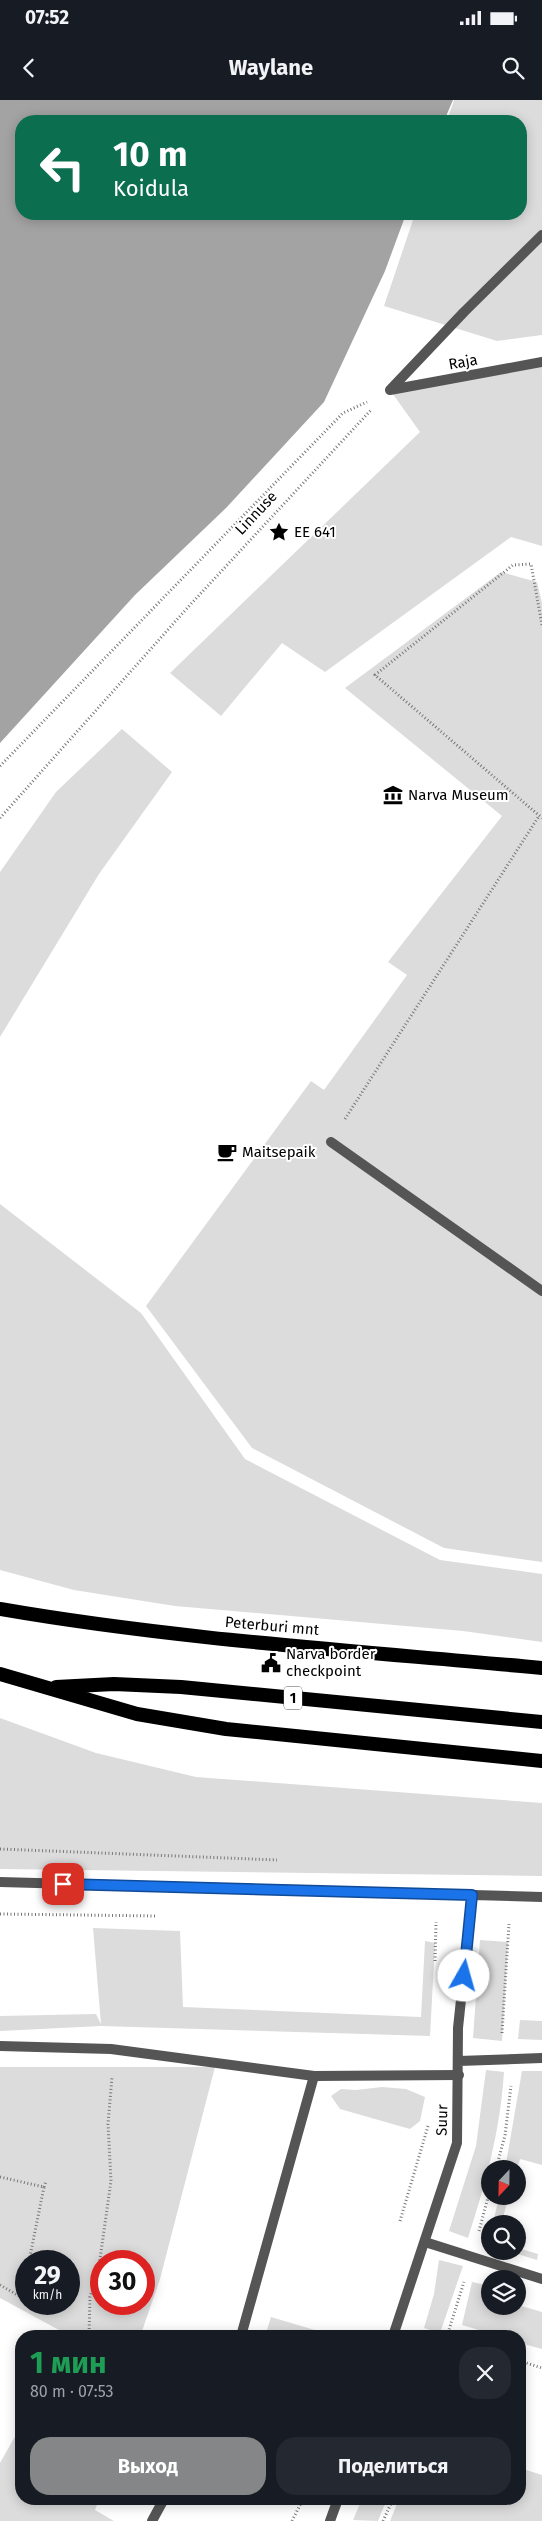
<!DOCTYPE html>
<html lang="ru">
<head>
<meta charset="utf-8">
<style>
	:root { --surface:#171b24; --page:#242831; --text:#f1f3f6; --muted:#9ea1a6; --accent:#858687 }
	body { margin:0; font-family:"Fira Sans",sans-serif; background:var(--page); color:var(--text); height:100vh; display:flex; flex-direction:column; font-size:19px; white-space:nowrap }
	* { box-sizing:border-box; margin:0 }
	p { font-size:16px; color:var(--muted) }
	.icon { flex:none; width:28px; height:28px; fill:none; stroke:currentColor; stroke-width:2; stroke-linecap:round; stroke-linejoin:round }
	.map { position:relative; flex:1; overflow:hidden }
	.side { position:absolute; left:15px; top:2230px; width:511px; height:175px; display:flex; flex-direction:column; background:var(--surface); border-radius:20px; box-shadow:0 2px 12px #0003 }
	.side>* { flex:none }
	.guide { position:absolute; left:15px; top:15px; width:512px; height:105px; border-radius:20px; box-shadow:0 2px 12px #0003; background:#0b6e4f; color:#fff; overflow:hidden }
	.needle { width:32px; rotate:202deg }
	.fabs { position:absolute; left:481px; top:2060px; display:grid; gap:10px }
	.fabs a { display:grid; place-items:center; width:45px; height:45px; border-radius:50%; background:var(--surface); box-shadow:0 2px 12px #0003; font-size:25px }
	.speed { position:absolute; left:15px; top:2150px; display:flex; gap:10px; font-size:25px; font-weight:700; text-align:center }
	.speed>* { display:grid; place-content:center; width:65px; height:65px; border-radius:50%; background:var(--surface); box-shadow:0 2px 12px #0003; line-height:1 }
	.speed small { font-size:12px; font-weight:400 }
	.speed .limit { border:8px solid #d22; background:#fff; color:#111 }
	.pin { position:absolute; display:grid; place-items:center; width:42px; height:42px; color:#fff; margin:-21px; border-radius:10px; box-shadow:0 2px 8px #0006 }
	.me { position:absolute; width:55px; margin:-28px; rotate:7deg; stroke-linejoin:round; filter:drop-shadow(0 0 4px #0008) }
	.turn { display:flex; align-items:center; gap:18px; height:105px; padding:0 15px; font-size:22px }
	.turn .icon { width:65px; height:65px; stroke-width:2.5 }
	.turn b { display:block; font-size:35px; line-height:42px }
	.round { display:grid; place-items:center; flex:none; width:52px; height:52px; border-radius:20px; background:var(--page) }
	.headline { display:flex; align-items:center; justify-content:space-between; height:85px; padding:0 15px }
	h1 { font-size:30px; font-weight:700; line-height:38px; color:#1e9e55 }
	.cta { display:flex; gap:10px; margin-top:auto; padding:10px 15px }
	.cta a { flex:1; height:58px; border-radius:20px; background:var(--accent); color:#fff; font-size:20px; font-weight:700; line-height:58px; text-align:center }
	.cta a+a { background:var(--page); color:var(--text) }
	.status { display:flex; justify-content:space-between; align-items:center; height:35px; padding:0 25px; background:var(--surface); direction:ltr }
	.status svg { height:14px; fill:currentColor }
	header { display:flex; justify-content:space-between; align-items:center; height:65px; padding:0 15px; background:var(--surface); font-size:22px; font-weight:700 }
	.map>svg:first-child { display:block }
	.green { fill:#dcdcdc; fill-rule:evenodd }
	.water { fill:#a3a3a3 }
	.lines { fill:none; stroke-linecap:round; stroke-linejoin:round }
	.path { stroke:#777; stroke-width:3; stroke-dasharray:1 2.5; stroke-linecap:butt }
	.service { stroke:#555; stroke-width:10 }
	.minor { stroke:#555; stroke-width:10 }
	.trunk { stroke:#000; stroke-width:14 }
	.route-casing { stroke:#114b97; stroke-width:12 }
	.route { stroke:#1a73e8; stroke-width:9 }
	.labels { text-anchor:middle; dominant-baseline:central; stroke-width:4; stroke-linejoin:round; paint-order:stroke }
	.shield { fill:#fff; stroke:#4c4c4c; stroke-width:1 }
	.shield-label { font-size:14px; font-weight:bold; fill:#000 }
	.street-label { font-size:15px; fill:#000; stroke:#fff }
	.poi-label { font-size:15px; fill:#000; stroke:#fff; text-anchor:start }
</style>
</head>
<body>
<div class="status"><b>07:52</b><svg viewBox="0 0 49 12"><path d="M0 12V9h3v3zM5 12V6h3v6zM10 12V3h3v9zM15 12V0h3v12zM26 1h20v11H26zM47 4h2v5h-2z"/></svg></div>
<header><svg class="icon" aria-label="back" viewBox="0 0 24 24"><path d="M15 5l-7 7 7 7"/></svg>Waylane<svg class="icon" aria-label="search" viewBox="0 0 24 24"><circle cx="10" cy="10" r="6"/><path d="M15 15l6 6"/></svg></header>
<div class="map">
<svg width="542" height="2421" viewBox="0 0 542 2421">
	<rect width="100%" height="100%" fill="#fff"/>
	<path class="green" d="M454,0h88v235l-45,6 -113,-35 31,-92h106v-93h-74z
		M542,262v184l-31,-9 -186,135 -43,-29 -61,73 -51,-43 250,-241 -30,-42z
		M501,472l36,10 5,21v959l-98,-14 -192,-100 -106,-142 165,-225 13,9 83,-115 -19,-13 114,-146 -157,-128z
		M122,629l50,43 -73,102 -99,163v-165l56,-80z
		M0,1104l141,109 104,146 195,101 102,14v68l-79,-11 -288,-25 -101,-16 -74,-20z
		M0,1618l96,35 100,24 346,26v73l-542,-7z
		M93,1828l87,3 3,76 238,10 4,-76 10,2 -5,93 -329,-10 -101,5v-15l96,-2 5,10z
		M480,1840l28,2 -6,99 -29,-3z
		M520,1920l22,1v19l-24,-1z
		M0,1967h215l-55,212 -19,55 8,2h-79l-70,-38zM26,2161h43v43h-43zM101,2161h43v43h-43z
		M486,1970l18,2c-4,60 -18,110 -36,166l-19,-7 27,-85z
		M522,1971h20v94l-22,-6 -3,10h-12z
		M382,1987l24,2 19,8 -5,24 -10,8 -70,-20 -9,-13 10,-7 15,1z
		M499,2096h10l-8,28h-8z
		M518,2148l20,6 -1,6 -29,-9h10z
		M439,2160l24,6 -23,67 -16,-5 10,-34z
		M472,2182l18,4v20l28,-1 24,7v37l-22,-6v-7h-21l-37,-11z
		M271,2217l64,19h-70z
		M21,2326v73h78l-4,11 19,11h-114v-58z
		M520,2368l22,7v46h-152l9,-22h121z
		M362,2399h25l-9,22 -25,-1z"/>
	<path class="water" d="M0,0h453l-9,21h-423v93h385l-21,57 -61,131 -98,106 -91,87 -135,148z"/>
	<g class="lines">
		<path class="path" d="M542,525l-11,-61 -18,1 -138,110 167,143
			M0,666l343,-353 24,-11
			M0,718l190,-213 181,-195
			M345,1019l194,-303
			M0,1749l277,11
			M0,1814l157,2
			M435,1861l1,-39
			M502,1933l7,-109
			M496,2069l9,-34 6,-49
			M0,2077l44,10 -15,74
			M44,2087l2,-6
			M400,2121l28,-95
			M479,2131l11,-41
			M0,2185l21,12 5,-24
			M89,2236l1,-39 8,-24 13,-92 -3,-57 4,-47
			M447,2236l17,-54
			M520,2261l22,7
			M292,2421l11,-22
			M383,2421l10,-22"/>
		<path class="service" d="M331,1042l211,149
			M0,1946l111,3 203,27 145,-1
			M425,2142l117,37
			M241,2236l73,-260
			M152,2421l12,-22"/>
		<path class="minor" d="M390,290l74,-78 78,-77
			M390,290l152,-28
			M0,1782l542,15
			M459,1961l83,-3
			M393,2236l64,-193 1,-115 14,-133
			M330,2421l8,-22"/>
		<path class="trunk" d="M0,1509c179,31 361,42 542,59
			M0,1574l137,40 89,15 316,32
			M56,1587l58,-3 67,3 361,35"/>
	</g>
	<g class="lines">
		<defs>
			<path id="route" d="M63,1784l409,11 -8,81"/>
		</defs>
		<use href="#route" class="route-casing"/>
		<use href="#route" class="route"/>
	</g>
	<defs>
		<symbol id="sight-bare" viewBox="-9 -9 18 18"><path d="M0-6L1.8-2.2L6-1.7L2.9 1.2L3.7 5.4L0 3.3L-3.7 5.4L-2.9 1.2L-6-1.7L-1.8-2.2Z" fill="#000" stroke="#fff" stroke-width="2.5" paint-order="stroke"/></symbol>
		<symbol id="museum-bare" viewBox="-9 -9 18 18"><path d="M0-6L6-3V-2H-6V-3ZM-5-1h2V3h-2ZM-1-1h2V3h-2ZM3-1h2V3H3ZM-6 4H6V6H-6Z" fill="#000" stroke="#fff" stroke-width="2.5" paint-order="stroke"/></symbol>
		<symbol id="cafe-bare" viewBox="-9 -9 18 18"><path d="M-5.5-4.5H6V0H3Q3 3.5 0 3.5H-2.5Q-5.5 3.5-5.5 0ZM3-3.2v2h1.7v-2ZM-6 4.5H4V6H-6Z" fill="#000" stroke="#fff" stroke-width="2.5" paint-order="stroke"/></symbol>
		<symbol id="civic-bare" viewBox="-9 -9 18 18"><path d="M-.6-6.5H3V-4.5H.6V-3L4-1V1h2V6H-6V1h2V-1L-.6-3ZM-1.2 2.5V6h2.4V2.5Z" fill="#000" stroke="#fff" stroke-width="2.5" paint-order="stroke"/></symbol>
	</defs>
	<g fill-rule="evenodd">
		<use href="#sight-bare" x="265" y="418" width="28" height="28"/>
		<use href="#museum-bare" x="379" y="681" width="28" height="28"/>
		<use href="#cafe-bare" x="213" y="1038" width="28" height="28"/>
		<use href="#civic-bare" x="257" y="1549" width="28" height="28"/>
	</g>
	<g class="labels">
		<rect class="shield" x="284" y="1586.5" width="18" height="23" rx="4"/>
		<g class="shield-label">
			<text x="293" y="1598">1</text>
		</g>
		<g class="street-label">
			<text transform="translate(463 262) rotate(-10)">Raja</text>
			<text transform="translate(256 413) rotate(-47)">Linnuse</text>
			<text transform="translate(272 1526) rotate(5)">Peterburi mnt</text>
			<text transform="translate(442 2020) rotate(-88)">Suur</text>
		</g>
		<g class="poi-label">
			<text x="294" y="432">EE 641</text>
			<text x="408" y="695">Narva Museum</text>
			<text x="242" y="1052">Maitsepaik</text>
			<text x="286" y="1554">Narva border<tspan x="286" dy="17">checkpoint</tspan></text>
		</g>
	</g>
</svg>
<div class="fabs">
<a><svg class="needle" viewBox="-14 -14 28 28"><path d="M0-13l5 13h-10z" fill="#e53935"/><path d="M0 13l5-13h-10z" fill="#9ea1a6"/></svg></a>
<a><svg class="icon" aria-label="search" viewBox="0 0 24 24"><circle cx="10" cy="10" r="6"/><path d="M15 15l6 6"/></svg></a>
<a><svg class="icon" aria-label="layers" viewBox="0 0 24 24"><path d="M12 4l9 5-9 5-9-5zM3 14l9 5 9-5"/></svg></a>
</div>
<div class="speed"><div>29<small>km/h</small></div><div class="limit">30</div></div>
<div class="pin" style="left:63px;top:1784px;background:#d93025"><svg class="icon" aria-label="arrive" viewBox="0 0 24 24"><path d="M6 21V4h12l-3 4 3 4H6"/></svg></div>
<svg class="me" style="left:464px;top:1876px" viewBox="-20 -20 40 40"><circle r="19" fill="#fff"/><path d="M0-13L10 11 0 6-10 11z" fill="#1a73e8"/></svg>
<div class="guide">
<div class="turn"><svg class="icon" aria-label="left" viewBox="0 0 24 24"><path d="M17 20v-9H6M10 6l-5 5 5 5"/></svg><div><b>10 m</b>Koidula</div></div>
</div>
<section class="side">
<div class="headline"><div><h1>1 мин</h1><p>80 m · 07:53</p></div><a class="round"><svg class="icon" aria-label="close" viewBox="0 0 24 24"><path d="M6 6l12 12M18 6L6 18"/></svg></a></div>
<div class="cta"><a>Выход</a><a>Поделиться</a></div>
</section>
</div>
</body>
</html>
